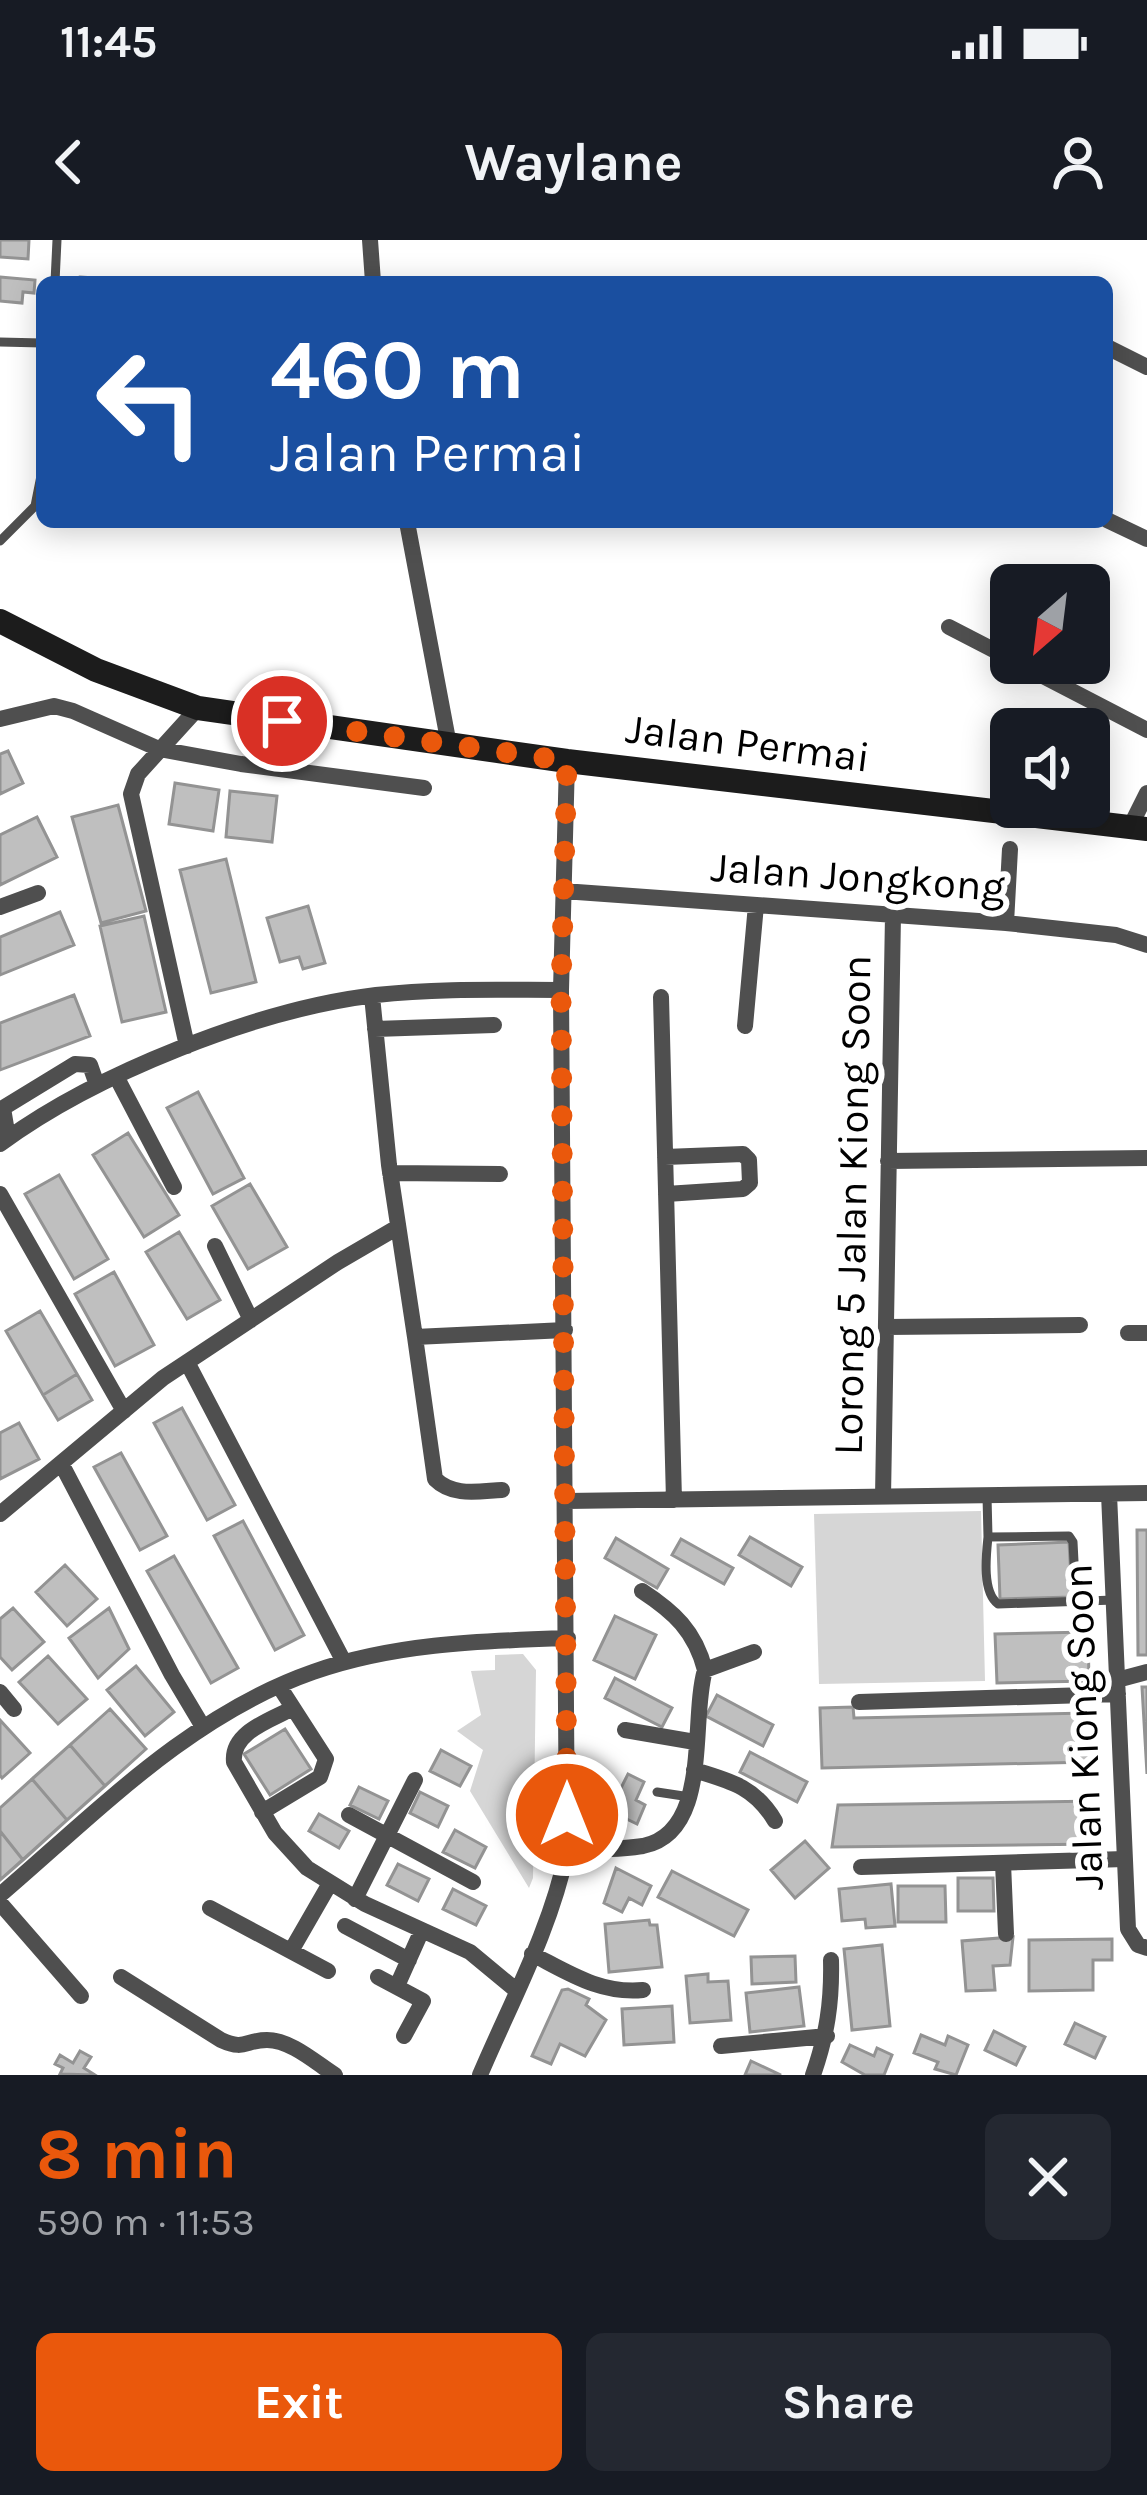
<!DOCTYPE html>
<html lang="en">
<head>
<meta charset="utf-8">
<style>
	:root { --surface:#171b24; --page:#242831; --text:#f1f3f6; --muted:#9ea1a6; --accent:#ea580c }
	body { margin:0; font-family:Karla,sans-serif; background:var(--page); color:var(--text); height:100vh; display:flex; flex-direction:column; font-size:45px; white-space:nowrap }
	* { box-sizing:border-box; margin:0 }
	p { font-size:39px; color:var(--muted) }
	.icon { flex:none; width:66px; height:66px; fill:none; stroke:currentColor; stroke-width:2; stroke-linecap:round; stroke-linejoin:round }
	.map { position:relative; height:1835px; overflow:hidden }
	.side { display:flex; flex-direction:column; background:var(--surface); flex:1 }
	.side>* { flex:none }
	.banner { position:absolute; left:36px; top:36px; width:1077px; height:252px; border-radius:18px; box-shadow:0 6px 30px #0003; background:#1a4fa0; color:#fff; overflow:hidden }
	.needle { width:78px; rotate:208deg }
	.controls { position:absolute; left:990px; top:324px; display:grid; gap:24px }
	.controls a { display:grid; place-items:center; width:120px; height:120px; border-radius:18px; background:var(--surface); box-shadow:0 6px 30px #0003; font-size:60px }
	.pin { position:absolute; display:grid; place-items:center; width:102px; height:102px; color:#fff; margin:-51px; border:6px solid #fff; border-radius:50%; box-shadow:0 3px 12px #0007 }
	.me { position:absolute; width:132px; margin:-66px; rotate:0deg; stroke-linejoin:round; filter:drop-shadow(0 0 9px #0008) }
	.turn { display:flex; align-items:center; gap:42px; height:252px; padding:0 36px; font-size:54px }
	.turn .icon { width:156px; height:156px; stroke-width:2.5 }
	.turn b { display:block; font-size:84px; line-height:102px }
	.round { display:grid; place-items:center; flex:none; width:126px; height:126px; border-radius:18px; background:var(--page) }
	.summary { display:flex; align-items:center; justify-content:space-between; height:204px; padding:0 36px }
	h1 { font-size:72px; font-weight:700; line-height:90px; color:var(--accent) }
	.button { display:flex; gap:24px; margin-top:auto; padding:24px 36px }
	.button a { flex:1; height:138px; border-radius:18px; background:var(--accent); color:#fff; font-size:48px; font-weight:700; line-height:138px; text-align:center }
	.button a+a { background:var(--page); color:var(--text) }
	.status { display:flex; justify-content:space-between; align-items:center; height:84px; padding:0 60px; background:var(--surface); direction:ltr }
	.status svg { height:33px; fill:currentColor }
	header { display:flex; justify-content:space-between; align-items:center; height:156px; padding:0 36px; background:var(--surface); font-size:54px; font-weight:700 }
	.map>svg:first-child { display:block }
	.green { fill:#d6d6d6 }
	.building { fill:#bfbfbf; stroke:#939393; stroke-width:3 }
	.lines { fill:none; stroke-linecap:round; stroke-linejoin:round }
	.lane { stroke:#4f4f4f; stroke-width:9 }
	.street { stroke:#4f4f4f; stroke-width:16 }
	.secondary { stroke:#1c1c1c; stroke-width:24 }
	.route { stroke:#ea580c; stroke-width:21; stroke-dasharray:0 37.8 }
	.labels { text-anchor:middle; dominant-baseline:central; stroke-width:12; stroke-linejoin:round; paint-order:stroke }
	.street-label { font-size:42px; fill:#000; stroke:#fff }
</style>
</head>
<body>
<div class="status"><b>11:45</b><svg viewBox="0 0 49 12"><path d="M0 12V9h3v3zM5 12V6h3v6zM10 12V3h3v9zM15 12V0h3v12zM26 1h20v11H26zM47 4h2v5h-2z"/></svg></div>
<header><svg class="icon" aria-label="back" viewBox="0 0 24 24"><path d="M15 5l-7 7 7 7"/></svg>Waylane<svg class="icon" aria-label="person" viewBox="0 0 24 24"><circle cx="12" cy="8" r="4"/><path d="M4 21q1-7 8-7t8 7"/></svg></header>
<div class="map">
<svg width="1147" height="1835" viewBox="0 0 1147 1835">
	<rect width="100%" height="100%" fill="#fff"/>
	<path class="green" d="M981,1271l4,170 -166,3 -5,-170z
		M523,1414l13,16 -3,208 -4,10 -59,-97 13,-41 -26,-19 24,-16 -10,-44 24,-1v-15z"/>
	<path class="building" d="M0,0h29l-1,19 -28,-2z
		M0,37l35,3 -1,13 -11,-1 -1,11 -22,-2z
		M80,37l74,5h-75z
		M8,511l15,32 -23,11v-40z
		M175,543l44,7 -6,41 -44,-7z
		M230,551l47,5 -5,46 -46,-5z
		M118,565l28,106 -45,12 -29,-106z
		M37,577l20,40 -57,28v-50z
		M226,619l30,123 -45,11 -31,-123z
		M308,666l17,57 -22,6 -4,-12 -19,5 -13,-44z
		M60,672l14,33 -74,30v-38z
		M144,676l22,96 -44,10 -22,-96z
		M74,755l16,41 -90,34v-47z
		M198,852l46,86 -31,16 -46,-86z
		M128,893l51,82 -35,22 -51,-82z
		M59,935l49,84 -34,20 -49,-85z
		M250,944l37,63 -39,22 -36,-63z
		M179,992l41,68 -33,19 -41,-67z
		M114,1032l40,73 -39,21 -40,-72z
		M40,1071l37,63 -34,21 -37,-64z
		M77,1134l15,26 -34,20 -15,-25z
		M182,1168l53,97 -28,15 -53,-97z
		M19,1183l20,36 -39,20v-46z
		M121,1213l46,83 -27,14 -46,-83z
		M243,1281l61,114 -29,15 -61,-114z
		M1137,1290h10v125h-9z
		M750,1297l52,30 -11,19 -52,-31z
		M616,1298l52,31 -11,19 -52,-30z
		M681,1299l52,29 -9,16 -52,-29z
		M1069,1302l3,55 -72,2 -2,-54z
		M174,1316l64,112 -27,15 -64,-112z
		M65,1325l32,34 -30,27 -31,-34z
		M13,1368l31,34 -32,28 -12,-13v-38z
		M109,1368l20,41 -31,29 -29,-40z
		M615,1376l41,19 -21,44 -41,-19z
		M1088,1392l1,49 -92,2 -2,-49z
		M48,1416l39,43 -29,25 -39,-42z
		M136,1426l38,46 -29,24 -38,-46z
		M615,1438l57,30 -10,19 -57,-29z
		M1142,1447h5v87z
		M717,1455l56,30 -10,21 -57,-30z
		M853,1467l1,11 234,-5 2,49 -268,6 -2,-60z
		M110,1469l36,40 -146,131v-72z
		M110,1469l36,40 -41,37 -35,-41z
		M0,1480l30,33 -28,25 -2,-3z
		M285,1489l26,40 -41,26 -26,-41z
		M70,1505l35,41 -38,34 -35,-41z
		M441,1510l30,16 -11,20 -30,-15z
		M750,1512l57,30 -10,20 -57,-30z
		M628,1534l16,8 -8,18 9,5 -8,19 -35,-17 9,-19 8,4z
		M32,1539l35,41 -44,40 -23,-29v-23z
		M359,1547l29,14 -9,18 -29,-14z
		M420,1552l28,14 -10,21 -28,-14z
		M1099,1561l-1,43 -266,3 6,-42z
		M319,1574l30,17 -10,17 -30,-17z
		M455,1590l31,17 -11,21 -32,-16z
		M0,1591l23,29 -23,20z
		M805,1601l24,27 -34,30 -24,-28z
		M398,1624l31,15 -11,22 -31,-16z
		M616,1628l35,18 -9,19 -13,-7 -7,14 -18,-9z
		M672,1631l76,39 -14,26 -76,-39z
		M958,1638h35l1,33h-36z
		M891,1644l4,42 -29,2 -1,-9 -23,2 -3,-32z
		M898,1646h47l1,36h-48z
		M453,1649l33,17 -10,19 -33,-16z
		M649,1680l1,5h7l5,42 -53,5 -4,-48z
		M1013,1697l-3,28 -17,1 2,24 -29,1 -4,-50z
		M1112,1699v21h-19v30l-64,1v-51z
		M882,1705l8,81 -38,4 -8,-81z
		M795,1716l1,26 -44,2 -1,-27z
		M708,1734v8l20,-1 3,39 -41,3 -4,-47z
		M799,1747l5,39 -54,6 -4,-39z
		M568,1749l21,10 -3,6 20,15 -21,36 -25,-12 -9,20 -19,-8 30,-66z
		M672,1766l2,36 -50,3 -2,-36z
		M1075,1783l30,14 -10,21 -30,-14z
		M994,1791l31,16 -9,18 -31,-15z
		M921,1795l24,10 3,-9 20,9 -12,30 -21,-6 3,-7 -24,-9z
		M850,1805l24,11 3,-8 15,7 -8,20h-19l-23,-13z
		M80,1811l11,6 -7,11 11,7 -35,-1 3,-6 -8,-4 5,-9 13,8z
		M751,1821l30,14h-36z"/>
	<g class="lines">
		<path class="lane" d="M55,42l2,-42
			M0,102l42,1
			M0,301l35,-35 7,-35
			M987,1256l1,41
			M1076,1361l-3,-59 -4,-6 -81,1c-2,19 -6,55 10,67l116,-4
			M657,1552l33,5"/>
		<path class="street" d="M370,0l3,42
			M1107,107l40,20
			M1107,280l40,19
			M407,282l42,223
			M949,387l62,32
			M1018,423l129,67
			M0,479l54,-13 19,5 86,38 82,15 183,24
			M1131,585l16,-32
			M563,651l443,32 110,12 31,10
			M0,667l38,-14
			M1006,683l4,-74
			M372,756l17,169 26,172
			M661,757l13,503
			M745,786l11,-121
			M375,789l119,-4
			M187,806l-56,-252 7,-20 60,-66
			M117,838l57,109
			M8,898l-5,-30 72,-44 15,1 7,20
			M0,904c95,-70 258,-135 376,-149 62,-7 124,-5 185,-5
			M665,917l78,-3 6,6 1,23 -7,6 -77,5
			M888,921l259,-3
			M390,933l110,1
			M0,954l124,217
			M215,1006l36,74
			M886,1087l194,-2
			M1128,1093h19
			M187,1122l157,300
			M61,1223l111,212 31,52
			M502,1250c-23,1 -49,7 -67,-11l-20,-142 150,-7
			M1109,1254l19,435 10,16 9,3
			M883,1257l10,-582
			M566,1261l581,-8
			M0,1274l163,-136 175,-116 60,-35
			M642,1351c32,21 53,40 63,79
			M1117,1440l30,-8
			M0,1452l14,17
			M859,1462l259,-8
			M293,1468c-22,12 -62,24 -59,54l41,71 32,35 58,36 105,48 46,38
			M625,1490l70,12
			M694,1530c37,11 61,17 81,51
			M262,1572l58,-35 6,-18 -47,-73
			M349,1575l124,67
			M567,1611c24,-2 52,-1 76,-5 69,-14 47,-125 62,-176l49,-18
			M1003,1623l3,71
			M861,1627l264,-8
			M0,1655c97,-83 190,-180 313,-223 82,-29 169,-31 255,-34
			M355,1659l60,-119
			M0,1663l81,93
			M210,1668l118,63
			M345,1686l64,34
			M291,1711l38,-66
			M532,1714c37,19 68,40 111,36
			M121,1737l100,63c24,11 24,0 46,0 24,0 49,23 68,35
			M378,1737l45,24 -19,35
			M397,1746l25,-56
			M721,1806l106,-10
			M480,1835c31,-73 71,-146 87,-224l-6,-861 6,-229
			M813,1835c14,-40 19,-73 18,-115"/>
		<path class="secondary" d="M0,381l96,49 102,38 369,53 580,68"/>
	</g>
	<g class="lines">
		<path class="route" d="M282,481l285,40 -6,229 6,825"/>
	</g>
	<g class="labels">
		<g class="street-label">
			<text transform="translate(748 503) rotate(7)">Jalan Permai</text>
			<text transform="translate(858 637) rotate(4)">Jalan Jongkong</text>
			<text transform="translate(852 965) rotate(-89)">Lorong 5 Jalan Kiong Soon</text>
			<text transform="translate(1083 1487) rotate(-92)">Jalan Kiong Soon</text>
		</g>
	</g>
</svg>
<div class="controls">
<a><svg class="needle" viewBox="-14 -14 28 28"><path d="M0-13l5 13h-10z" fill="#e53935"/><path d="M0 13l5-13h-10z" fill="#9ea1a6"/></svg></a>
<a><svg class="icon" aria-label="sound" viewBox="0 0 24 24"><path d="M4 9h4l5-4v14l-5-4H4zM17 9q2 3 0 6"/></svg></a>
</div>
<div class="pin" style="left:282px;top:481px;background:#d93025"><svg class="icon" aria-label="arrive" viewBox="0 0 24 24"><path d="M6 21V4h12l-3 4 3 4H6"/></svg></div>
<svg class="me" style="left:567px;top:1575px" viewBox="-20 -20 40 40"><circle r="17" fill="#ea580c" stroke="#fff" stroke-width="3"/><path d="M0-11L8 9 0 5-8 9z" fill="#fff"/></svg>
<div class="banner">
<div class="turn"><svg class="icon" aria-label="left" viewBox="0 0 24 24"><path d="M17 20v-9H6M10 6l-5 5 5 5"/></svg><div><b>460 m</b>Jalan Permai</div></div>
</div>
</div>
<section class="side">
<div class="summary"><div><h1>8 min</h1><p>590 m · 11:53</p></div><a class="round"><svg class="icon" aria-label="close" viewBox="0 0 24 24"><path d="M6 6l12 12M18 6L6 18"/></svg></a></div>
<div class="button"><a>Exit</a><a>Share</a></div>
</section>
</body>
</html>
